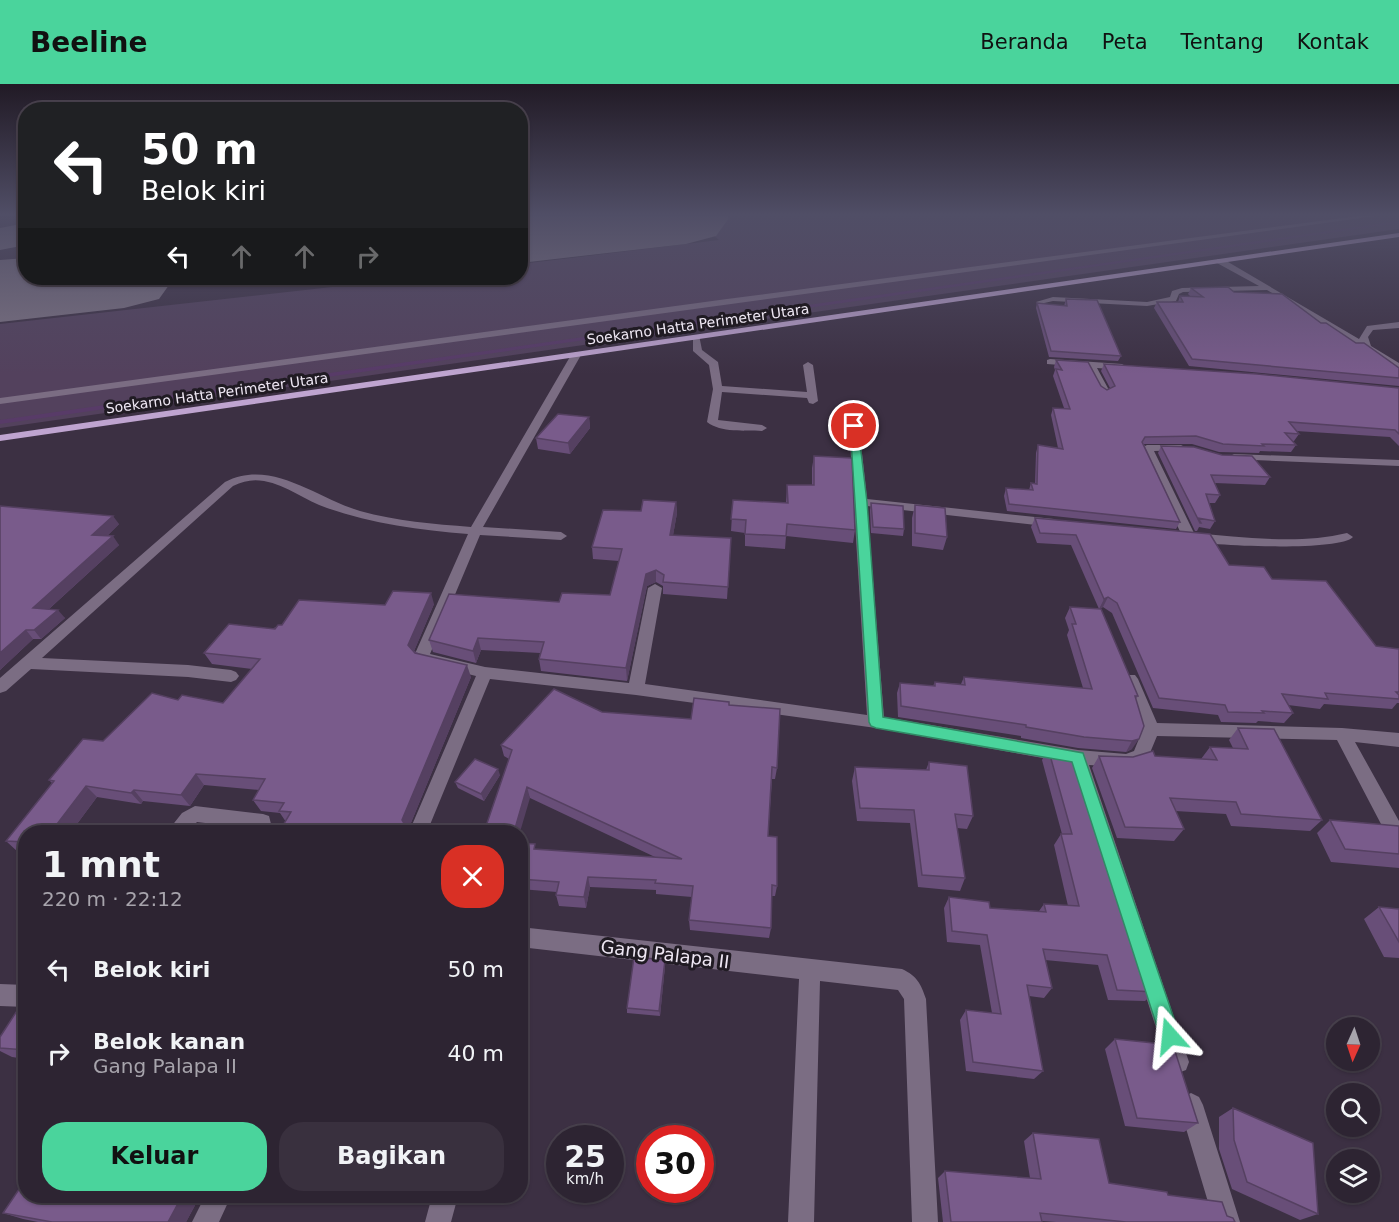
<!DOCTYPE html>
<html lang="id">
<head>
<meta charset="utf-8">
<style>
	:root { --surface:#2d2432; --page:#39303e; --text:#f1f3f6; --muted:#a7a4ac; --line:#48414d; --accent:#4ad49c }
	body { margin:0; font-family:"DejaVu Sans",sans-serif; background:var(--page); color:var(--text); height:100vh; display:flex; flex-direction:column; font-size:22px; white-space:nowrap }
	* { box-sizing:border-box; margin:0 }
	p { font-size:20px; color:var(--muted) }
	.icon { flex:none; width:33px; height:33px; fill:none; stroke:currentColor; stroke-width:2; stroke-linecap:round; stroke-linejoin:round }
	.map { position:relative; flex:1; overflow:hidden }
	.side { position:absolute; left:18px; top:741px; width:510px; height:378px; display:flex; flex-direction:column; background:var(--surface); border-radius:24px; box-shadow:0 2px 4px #0004,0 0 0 2px var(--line) }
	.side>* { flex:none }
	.top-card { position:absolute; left:18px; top:18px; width:510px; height:183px; border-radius:24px; box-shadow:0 2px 4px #0004,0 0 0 2px var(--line); background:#202124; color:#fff; overflow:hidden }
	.needle { width:39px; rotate:183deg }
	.controls { position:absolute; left:1326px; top:933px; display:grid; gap:12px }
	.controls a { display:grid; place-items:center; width:54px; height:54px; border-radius:50%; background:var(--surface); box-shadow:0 2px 4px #0004,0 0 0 2px var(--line); font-size:30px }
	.speed { position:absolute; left:546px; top:1041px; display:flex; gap:12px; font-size:30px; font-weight:700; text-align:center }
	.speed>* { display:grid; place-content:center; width:78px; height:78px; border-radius:50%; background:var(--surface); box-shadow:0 2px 4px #0004,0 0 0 2px var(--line); line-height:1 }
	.speed small { font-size:15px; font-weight:400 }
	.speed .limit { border:9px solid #d22; background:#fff; color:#111 }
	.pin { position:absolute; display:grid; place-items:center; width:51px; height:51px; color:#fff; margin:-26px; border:3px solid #fff; border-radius:50%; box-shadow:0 2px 6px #0007 }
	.me { position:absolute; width:66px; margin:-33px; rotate:342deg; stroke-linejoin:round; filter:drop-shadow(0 0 4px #0008) }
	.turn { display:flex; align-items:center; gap:21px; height:126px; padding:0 24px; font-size:27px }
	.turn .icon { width:78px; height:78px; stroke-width:2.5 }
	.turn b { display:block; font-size:42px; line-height:51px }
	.lanes { display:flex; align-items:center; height:57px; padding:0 24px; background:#0003; justify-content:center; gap:30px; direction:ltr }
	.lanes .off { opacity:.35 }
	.round { display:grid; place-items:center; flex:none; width:63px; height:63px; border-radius:24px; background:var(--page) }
	.head { display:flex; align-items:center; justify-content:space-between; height:102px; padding:0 24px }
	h1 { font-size:36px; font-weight:700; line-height:45px }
	.primary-button { display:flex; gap:12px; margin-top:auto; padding:12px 24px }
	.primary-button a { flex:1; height:69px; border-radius:24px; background:var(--accent); color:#111; font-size:24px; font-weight:700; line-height:69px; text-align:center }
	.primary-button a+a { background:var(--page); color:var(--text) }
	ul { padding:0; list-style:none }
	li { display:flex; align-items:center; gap:18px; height:84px; padding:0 24px }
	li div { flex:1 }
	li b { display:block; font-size:22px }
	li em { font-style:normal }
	header { display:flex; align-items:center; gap:36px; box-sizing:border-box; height:84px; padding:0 30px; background:var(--accent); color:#111 }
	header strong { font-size:28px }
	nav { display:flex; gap:33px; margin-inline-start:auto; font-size:21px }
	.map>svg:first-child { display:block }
	.green { fill:#53415d }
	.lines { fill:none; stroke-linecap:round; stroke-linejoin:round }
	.stream { fill:#583b68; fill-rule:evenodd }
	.taxiway { fill:#7e7484; fill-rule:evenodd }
	.runway { fill:#7e7484; fill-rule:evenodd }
	.minor { fill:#7b6d83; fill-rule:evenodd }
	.major { fill:#bfa4d0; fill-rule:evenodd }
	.wall { fill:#684e78 }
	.shaded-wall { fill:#554061 }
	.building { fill:#795b8b; stroke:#554061; stroke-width:1.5 }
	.route { fill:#4ad49c; stroke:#308a65; stroke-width:1.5 }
	.labels { text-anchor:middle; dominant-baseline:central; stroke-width:6; stroke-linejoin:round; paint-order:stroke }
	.far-street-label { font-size:14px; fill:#eee7f3; stroke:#201b23 }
	.near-street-label { font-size:18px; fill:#eee7f3; stroke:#201b23 }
</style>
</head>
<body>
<header>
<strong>Beeline</strong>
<nav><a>Beranda</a><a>Peta</a><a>Tentang</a><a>Kontak</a></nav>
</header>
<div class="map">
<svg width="1399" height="1138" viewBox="0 0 1399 1138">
	<rect width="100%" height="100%" fill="#3c3043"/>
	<path class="green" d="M692,131h707v14l-1399,199v-104l412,-46h108l1,-14 198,-24z"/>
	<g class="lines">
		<path class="stream" d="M1399,137v2l-1399,201v-4z"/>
		<path class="taxiway" d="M564,131h34l4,9c-20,29 -49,31 -82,34v-22c18,-2 33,-3 47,-13z
			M26,139v22l-26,5v-22z"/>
		<path class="runway" d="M520,131h206l3,3 -13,18 -30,8 -166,19z
			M26,174v20h148l-15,21 -35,9 -124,14v-62z"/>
		<path class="minor" d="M1366,131h17l-1383,189v-6l727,-99z
			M1217,175h6l136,80 8,-13 32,-4v6l-26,2 -5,7 3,9 28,17v7l-132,-80 -84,2 -4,2 -3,7 -29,5 -94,-5 -13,3 -4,-2 17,-5 94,5 23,-5 2,-6 10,-3 77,-2 -42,-23z
			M693,251h6l3,15 16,12 4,24 85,6 -4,-27 5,-3 5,3 5,36 -5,3 -4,-1 -2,-5 -85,-6 -4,28 44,5 5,3 -5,3c-17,-1 -41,2 -55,-9l6,-33 -4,-24 -16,-14z
			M576,268l5,3 -98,172 78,5 6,4 -6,4 -81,-5 -50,119 55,13 144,16 19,-95 7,-4 7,4 -17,96 222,31 -18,-289 5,-3 5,3 8,73 187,20 6,4 -6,4 -187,-21 17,211 194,33 48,4 8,-3 9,-22 -21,-50 3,-4h10l3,4 19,44 185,5 57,5v14l-44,-5 44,79v26l-7,-2 -55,-105 -180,-4 -10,24c-23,10 -33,7 -58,5l100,297 -3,8 -8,3 -8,-3 -3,-8 -96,-299 -195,-35 -240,-33 -146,-16 -63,153h-18l67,-156 -56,-14 -6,-6 54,-122c-48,-4 -95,-10 -141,-26 -21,-7 -40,-23 -63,-27 -12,-2 -20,0 -31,5l-191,172 146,7 43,5 5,2 3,4 -3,4 -5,2 -43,-5 -157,-8 -25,22 -6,2v-15l225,-196c46,-24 91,16 135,29 36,10 74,13 111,16l100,-172z
			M1050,275l72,5 5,3 -5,3 -25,-2 13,24 -5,3 -5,-3 -12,-25 -41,-3v-4z
			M1181,361l6,3 -2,2 -31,1 40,82c49,4 104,12 153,0l6,4c-14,15 -145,9 -169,3l-43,-92 6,-3z
			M1234,370l165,6v6l-169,-7 -2,-2z
			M195,722l68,8 6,2 4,16h-18l-1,-3 -57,-7 -10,10h-20l15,-19z
			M520,843l382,42c15,7 19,15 24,30l12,223h-26l-8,-223 -6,-9 -78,-9 -6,241h-26l11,-243 -279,-32z
			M0,900l26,1v22l-26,-1z
			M1191,1009l8,4 4,8 37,117h-26l-35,-117 4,-8z
			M205,1112h26l-12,26h-27z
			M432,1112h26l-7,26h-26z"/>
		<path class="major" d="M1399,149v4l-1399,204v-6z"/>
	</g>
	<path class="wall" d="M1191,204l43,4 87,31 78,45v18l-210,-20 -35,-58 3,-6h21l2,-6 11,1 -3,-3z
		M1066,215l55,57 -3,5 -69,-4 -13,-49 1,-5 27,3z
		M1056,276l51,30 3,-2 -9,-17 3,-7 295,24v58l-9,-9 -94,-6 3,3 -5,7h-2l4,4 -5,7 -31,-1 -1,2 -40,-1 -27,-8h-48l36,78 -4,7 -169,-18 -3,-15 2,-8 23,2 2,-7 4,1 1,-31 2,-8 20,3 -7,-33 2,-7h11l-11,-32 2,-6 -1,-3z
		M589,333l1,11 -20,26 -32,-5 -2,-11z
		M1161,362l109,31 -5,8 -50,-2 5,12 -5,8h-6l6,18 -5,8 -11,-2 -2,4h-2l-37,-78z
		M814,372l41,74 -2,13 -67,-7 -1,13 -40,-3v-13l-14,-2 2,-31 53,3 1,-18h25v-17z
		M676,418l1,11 -4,22 58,3 -4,61 -64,-5v-8l-7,-4 -9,4 -20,95 -86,-10 -2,-12 1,-6 -59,-3 -5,13 -43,-11 -4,-12 130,-38 51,-7 9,-34 -26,-2 -1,-12 49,-36z
		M871,419l33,26 -1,7 -32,-3 -1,-23z
		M915,421l32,32 -4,13 -31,-4v-28z
		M0,422l119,18 -12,12 12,9 -70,64 16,9 -24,21h-8l-33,31z
		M1035,434l194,47 43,14 104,67 23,3v54h-2l-5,6 -68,-5 -4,5 -32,-4 5,8 -9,10 -26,-2 -2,2 -35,-1 -3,-7 -65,-7 -41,-95 -9,-6 -4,2 39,87 -2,3 -4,50 -6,3 -48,-4 -57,-10v-2l-123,-19 -1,-24 3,-10 33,3 2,-4 26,2 3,-7 119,11 -16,-53 2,-5 -4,-12 5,-11 29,2 -28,-64 -34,-2 -6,-16z
		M434,520l-20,47 57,26 -63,153 22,2 -144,-10 -6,-9 -19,-2 -8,-11 6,-10 -55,-5 -14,21 -47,-5 -2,3 -44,-7 -26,35h-45v20h-8l-12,-11 46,-58 -3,-3 54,-39 75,-41 45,3 29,-34 -40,-5 -8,-11 78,-28 103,-20z
		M729,621l48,63 -2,11h-3l-4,57 9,50 -2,10h-3l-1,32 -2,10 -79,-8 -1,-10 3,-23 -36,-3v-4l-66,-3 -4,21 -27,-2 -3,-11 1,-3 -37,-3v-46l16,6 119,8 -125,-59 -21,-39 -5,-3 -3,-11 101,-33 89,7z
		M1238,644l84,92 -12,11 -79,-5 -5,-12 -51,-3 9,18 -10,12 -57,-3 -25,-70 7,-12 34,1 22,-1 46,3 9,-12 23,1 -4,-8z
		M1048,664l107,244 -10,9 -37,-1 -10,-35 -53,-5 7,28 -8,10 -15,-2 14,75 -9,8 -68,-8 -6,-51 6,-10 26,3 -12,-68 -33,-3 -3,-34 5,-11 41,11 49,3 5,-7 24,2 -14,-61 7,-11h1l-20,-74z
		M929,678l44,54 -6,13 -10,-1 8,50 -5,13 -42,-4 -8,-64 -53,-2 -5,-40 3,-14 71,3z
		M500,691l-16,26 -26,-13 -3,-6z
		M1330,736l69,6v42l-68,-6 -14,-29z
		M1379,823l20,2v49l-15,-1 -20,-38z
		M665,882l-5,50 -33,-3v-5z
		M26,913v62l-14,-2 -12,-6v-14z
		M1115,955l83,84 -14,9 -59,-6 -20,-77z
		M1233,1024l85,106 -18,6 -68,-31 -13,-40v-32z
		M1033,1049l76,50 59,12 59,21 8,6h-179l-14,-1v1h-99l-5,-44 7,-7 85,7 -6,-37z
		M26,1112h174l-14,26h-148l-15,-3 -20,-6z"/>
	<path class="shaded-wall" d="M589,333l1,11 -20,26 -2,-11z
		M676,418l1,11 -6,34 -1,-12z
		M113,432l6,8 -21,20 -6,-9z
		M113,452l6,9 -79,72 -7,-9z
		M656,486v12l-9,4 -20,95 -1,-13 20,-94z
		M431,509l3,11 -22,52 -4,-11z
		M1108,513l-5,10 -4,2 5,-10z
		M58,526l7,8 -24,21 -7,-9z
		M26,546l7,9 -33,31v-17z
		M478,554l3,12 -5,13 -3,-12z
		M467,581l4,12 -63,153 1,2h-7v-12z
		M1139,655l-7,10 -6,3 6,-11z
		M498,685l2,6 -16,26 -3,-7z
		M196,690l8,11 -14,21 -9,-11z
		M86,702l11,11 -26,35h-20z
		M527,703l3,11 -10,34h-6z
		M134,706l9,11 -2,3 -10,-11z
		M588,793l2,10 -4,21 -2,-11z
		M665,876v6l-5,50 -1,-5z
		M182,1112h18l-14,26h-18z"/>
	<path class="building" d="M1228,203l6,5 48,2 39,29h5l30,20h8l35,25v10l-207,-19 -35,-57h26l-3,-6 23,1 -12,-9z
		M1066,215l31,1 24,56 -70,-5 -14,-48 30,3z
		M1056,276l32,2 13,24 6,4 8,-4 -11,-22 153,10 142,14v46l-4,-4 -106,-8 10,12 -14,-1 11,12 -34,-1 2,2 -41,-2 -27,-8 -51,1 -3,5 38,80 -171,-18 -3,-16 27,2 -2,-7 6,1 1,-39 25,4 -10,-41 17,1 -14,-40 6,1z
		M558,330l31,3 -21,26 -32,-5z
		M1161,362l33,1 28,8 30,1 18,21 -59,-2 9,20 -14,-1 9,27 -17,-3 3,5h-1z
		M814,372l38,2 3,72 -68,-6 -1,12 -41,-2 1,-14 -15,-1 2,-19 55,3 -1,-18h27z
		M643,416l33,2 -6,33 61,3 -3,49 -65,-5 1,-7 -8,-5 -10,4 -20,94 -87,-9 5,-17 -66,-4 -5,13 -44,-11 20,-46 110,8 3,-9 48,2 12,-46 -30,-2 11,-37 38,1z
		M871,419l32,3 1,23 -31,-2z
		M915,421l30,3 2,29 -32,-4z
		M0,422l113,10 -21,19 21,1 -80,72 25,2 -24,20h-8l-26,23z
		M1035,434l175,16 19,31 35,2 8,12 54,2 50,65 23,3v43h-3l3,3v4l-74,-6 3,6 -46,-5 11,19 -31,-2 2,2 -36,-1 -3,-7 -66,-7 -42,-95 -9,-6 -4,2 -28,-64 -36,-2z
		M393,507l38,2 -23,52 7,8 52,12 -65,155 3,5 -3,7h-123l12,-20 -12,-1 5,-8 -31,-3 12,-21 -69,-5 -15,21 -47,-5 -3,3 -45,-7 -35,46h-25v10l-20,-1 48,-60 -5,-1 34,-41 20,2 49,-48 26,7 4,-5 41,8 37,-44 -56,-6 25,-29 46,5 3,-4h4l17,-25 86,5z
		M1070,523l31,2 37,87h-3l9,30 -5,13 -7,2 -48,-4 -58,-10v-2l-125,-19 -1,-23 35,3v-4l30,3 -1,-8 128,12 -20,-65h4z
		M554,605l48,23 27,2 62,5 3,-21 35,4v3l51,4 -3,59 -5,-1 -4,69 9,1v49l-5,-1 -1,43 -82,-8 4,-34 -38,-3 1,-3 -68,-3 -4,20 -28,-2 3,-13 -39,-3v-36l15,1 -1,5 148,10 -155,-72 -13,45h-30l28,-82 -11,-5z
		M1238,644l36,1 48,91 -81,-6 -5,-12 -66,-4 14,31 -59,-2 -26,-71 34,1 20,-6 2,5 62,4 -7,-13 38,2z
		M1048,664l28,5 79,239 -38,-2 -10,-35 -64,-6 9,39 -25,-3 16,86 -70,-9 -7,-52 35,4 -14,-79 -35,-4 -3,-34 40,5 1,6 56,4 -2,-8 35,2 -18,-72h11z
		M475,675l23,10 -17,25 -26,-12z
		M929,678l38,4 6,50 -18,-2 10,64 -43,-3 -8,-65 -54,-2 -5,-41 74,3z
		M1330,736l69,6v28l-54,-5z
		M411,743l19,5h-25z
		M1379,823l20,2v33z
		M634,873l31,3 -6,51 -32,-3z
		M26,913v53l-26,-2v-11z
		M1115,955l58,6 25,78 -61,-5z
		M1233,1024l80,35 5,71 -71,-32 -13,-42z
		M1033,1049l66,6 10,44 58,9 1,3 54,7 5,14 6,2 2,4h-109l-86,-9 2,9h-91l-6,-51 96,8z
		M26,1095v17h156l-14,26h-116l-49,-9z"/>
	<linearGradient id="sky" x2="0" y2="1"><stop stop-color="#211a25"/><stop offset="0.45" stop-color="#504e66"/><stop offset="1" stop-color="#504e66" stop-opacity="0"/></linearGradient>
	<rect width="1399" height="290" fill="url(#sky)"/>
	<path class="route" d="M850,340l8,2 9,76 16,215 200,36 97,283 -3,8 -7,3 -7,-3 -3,-8 -88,-274 -196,-34 -5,-2 -2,-4z"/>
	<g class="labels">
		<g class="far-street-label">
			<text transform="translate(698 240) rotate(-8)">Soekarno Hatta Perimeter Utara</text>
			<text transform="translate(217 309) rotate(-8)">Soekarno Hatta Perimeter Utara</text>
		</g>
		<g class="near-street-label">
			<text transform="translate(665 870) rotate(7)">Gang Palapa II</text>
		</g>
	</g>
</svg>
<div class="controls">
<a><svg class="needle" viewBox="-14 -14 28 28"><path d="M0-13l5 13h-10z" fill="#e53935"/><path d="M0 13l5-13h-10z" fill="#a7a4ac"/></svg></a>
<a><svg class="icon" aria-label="search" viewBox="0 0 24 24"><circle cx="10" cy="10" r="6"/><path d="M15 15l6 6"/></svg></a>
<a><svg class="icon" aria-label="layers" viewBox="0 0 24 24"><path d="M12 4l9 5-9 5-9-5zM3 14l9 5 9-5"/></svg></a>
</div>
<div class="speed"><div>25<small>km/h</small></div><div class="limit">30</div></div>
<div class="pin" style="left:854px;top:342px;background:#d93025"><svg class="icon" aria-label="arrive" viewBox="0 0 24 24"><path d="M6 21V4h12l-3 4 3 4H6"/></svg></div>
<svg class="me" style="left:1170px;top:952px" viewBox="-20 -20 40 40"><path d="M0-17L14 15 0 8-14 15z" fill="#4ad49c" stroke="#fff" stroke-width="4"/></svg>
<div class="top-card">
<div class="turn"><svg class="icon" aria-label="left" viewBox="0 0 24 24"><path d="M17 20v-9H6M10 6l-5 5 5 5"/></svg><div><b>50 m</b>Belok kiri</div></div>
<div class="lanes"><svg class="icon" aria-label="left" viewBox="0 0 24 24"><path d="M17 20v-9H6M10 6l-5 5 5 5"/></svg><svg class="icon off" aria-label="ahead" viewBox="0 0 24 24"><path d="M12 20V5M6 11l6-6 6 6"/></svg><svg class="icon off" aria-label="ahead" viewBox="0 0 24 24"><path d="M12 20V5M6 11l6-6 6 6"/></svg><svg class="icon off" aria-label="right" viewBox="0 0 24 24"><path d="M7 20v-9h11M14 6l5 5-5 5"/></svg></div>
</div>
<section class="side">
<div class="head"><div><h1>1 mnt</h1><p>220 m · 22:12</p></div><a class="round" style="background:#d93025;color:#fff"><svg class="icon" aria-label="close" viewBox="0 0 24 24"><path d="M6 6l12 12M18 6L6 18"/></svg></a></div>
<ul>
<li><svg class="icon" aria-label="left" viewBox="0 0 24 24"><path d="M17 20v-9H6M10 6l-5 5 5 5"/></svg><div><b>Belok kiri</b></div><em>50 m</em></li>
<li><svg class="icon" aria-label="right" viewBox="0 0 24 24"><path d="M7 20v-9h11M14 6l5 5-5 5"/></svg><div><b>Belok kanan</b><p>Gang Palapa II</p></div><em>40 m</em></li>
</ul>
<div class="primary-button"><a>Keluar</a><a>Bagikan</a></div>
</section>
</div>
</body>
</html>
